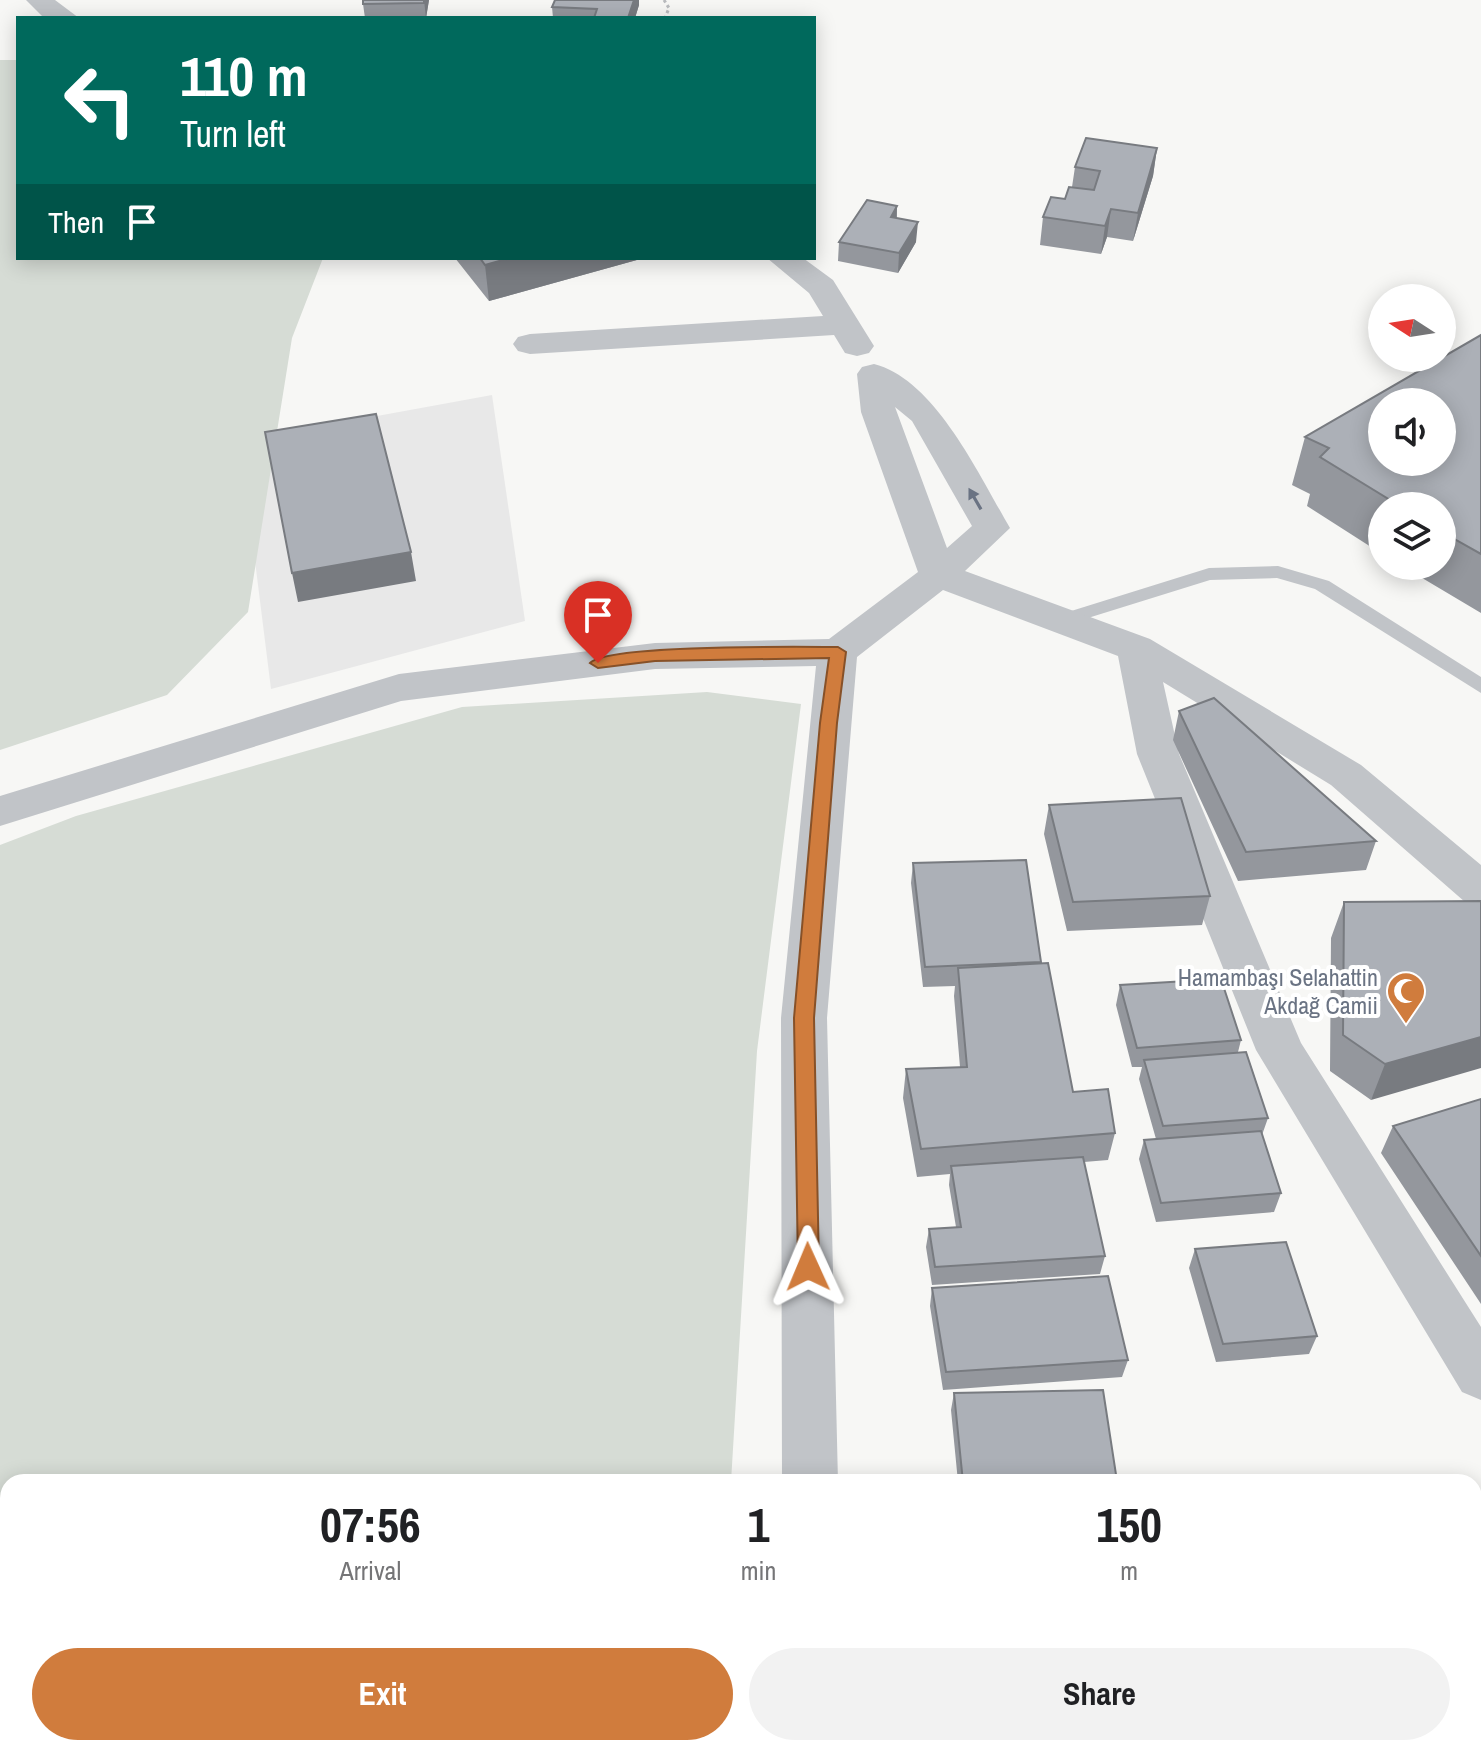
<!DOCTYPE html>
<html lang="en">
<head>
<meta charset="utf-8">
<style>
	:root { --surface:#fff; --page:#f2f2f2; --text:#202124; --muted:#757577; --accent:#d07c3d }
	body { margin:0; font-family:"Archivo Narrow",sans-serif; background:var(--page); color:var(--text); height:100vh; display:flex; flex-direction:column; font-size:30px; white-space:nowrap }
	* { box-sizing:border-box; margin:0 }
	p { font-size:26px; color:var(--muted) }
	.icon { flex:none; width:44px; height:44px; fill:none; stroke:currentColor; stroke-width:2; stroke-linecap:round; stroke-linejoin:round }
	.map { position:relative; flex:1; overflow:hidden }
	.drawer { position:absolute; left:0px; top:1474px; width:1482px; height:282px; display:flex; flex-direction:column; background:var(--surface); border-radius:24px 24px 0 0; box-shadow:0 4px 20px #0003 }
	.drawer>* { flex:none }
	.hud { position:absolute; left:16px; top:16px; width:800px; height:244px; border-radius:0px; box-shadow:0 4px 20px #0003; background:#00695c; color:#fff; overflow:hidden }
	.needle { width:52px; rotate:282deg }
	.fabs { position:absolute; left:1368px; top:284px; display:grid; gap:16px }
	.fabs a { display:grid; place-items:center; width:88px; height:88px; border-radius:50%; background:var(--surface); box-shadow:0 4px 20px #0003; font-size:40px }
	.pin { position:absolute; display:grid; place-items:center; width:68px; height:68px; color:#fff; margin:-82px -34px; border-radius:50% 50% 50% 0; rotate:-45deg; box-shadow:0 0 8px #0007 }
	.pin .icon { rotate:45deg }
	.me { position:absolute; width:88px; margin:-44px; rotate:359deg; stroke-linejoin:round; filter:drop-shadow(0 0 6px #0008) }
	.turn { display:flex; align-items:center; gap:28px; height:168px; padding:0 32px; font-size:36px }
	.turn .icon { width:104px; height:104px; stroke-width:2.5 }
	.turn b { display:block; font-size:56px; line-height:68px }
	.then { display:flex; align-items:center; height:76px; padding:0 32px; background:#0003; gap:16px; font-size:30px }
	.eta { display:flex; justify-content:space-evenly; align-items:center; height:136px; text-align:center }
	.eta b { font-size:48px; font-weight:700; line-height:56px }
	.primary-button { display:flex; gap:16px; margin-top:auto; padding:16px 32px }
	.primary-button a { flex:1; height:92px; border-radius:48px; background:var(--accent); color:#fff; font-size:32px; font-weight:700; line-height:92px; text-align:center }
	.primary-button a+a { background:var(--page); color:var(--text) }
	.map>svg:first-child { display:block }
	.built { fill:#e8e8e8 }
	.green { fill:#d6dcd5 }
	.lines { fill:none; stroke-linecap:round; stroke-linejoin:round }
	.path { stroke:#b9bbbe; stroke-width:3; stroke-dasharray:3 3; stroke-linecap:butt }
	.lane { fill:#c1c4c8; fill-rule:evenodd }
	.street { fill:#c1c4c8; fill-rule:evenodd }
	.wall { fill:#94979d }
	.shaded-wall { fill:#787b80 }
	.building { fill:#acb0b7; stroke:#787b80; stroke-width:2; fill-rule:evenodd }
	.oneway { fill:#6a7383 }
	.route { fill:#d07c3d; stroke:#875128; stroke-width:2 }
	.labels { text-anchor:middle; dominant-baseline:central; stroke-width:8; stroke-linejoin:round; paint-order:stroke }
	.poi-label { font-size:24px; fill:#6a7383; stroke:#fff; text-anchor:end }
</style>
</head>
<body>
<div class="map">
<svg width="1481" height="1755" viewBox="0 0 1481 1755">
	<rect width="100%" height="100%" fill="#f7f7f5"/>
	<path class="built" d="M492,395l33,226 -254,68 -31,-248z"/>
	<path class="green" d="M0,60h18v198h305l-31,80 -44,274 -81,83 -167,55z
		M707,692l94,12 -44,347 -26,431h-723v64l-8,-4v-697l76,-29 386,-109z
		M0,1602l8,16v130h35l-1,7h-42z
		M533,1748h181v7h-157z"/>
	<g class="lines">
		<path class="path" d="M664,0l5,8 -4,10"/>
		<path class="lane" d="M1278,566l51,15 152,96v16l-166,-104 -38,-11 -67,2 -151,47 -10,-6 3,-4 157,-49z"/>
		<path class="street" d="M26,0h29l24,18h-35z
			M767,258h36l30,22 41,66 -5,7 -12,3 -12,-3 -11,-18 -304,19 -12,-3 -5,-7 5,-7 12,-3 293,-18 -14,-23z
			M874,364c61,15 106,113 136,164l-45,43 185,68 211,126 120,100v42l-16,-5 -134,-117 -168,-103 16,72 122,289 180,284v73l-19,-8 -206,-342 -119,-296 -19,-98 -175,-66 -86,67 -30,361 11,464h-56l-1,-464 35,-352 -161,3 -254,32 -401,125v-30l399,-122 256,-31 174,-4 89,-67 -57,-160 -4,-38 5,-7zM895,407l17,14 60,105 -25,22z
			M1474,1524h7v56h-7z
			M731,1748h62l-1,7h-62z"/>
	</g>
	<path class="wall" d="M363,0h66l-3,18h-61l-2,-14z
		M639,5l-4,13h-82l-1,-11z
		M1157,148l-4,28 -20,65 -26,-4 -6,17 -61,-9 3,-28 22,-18 7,-12 3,-20z
		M897,206v12l19,24 -18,31 -60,-12 1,-19z
		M455,258h189l-155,43z
		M1481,335v278l-79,-47h40v-60h-60v48l-75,-48 3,-12 -18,-9 13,-48z
		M1179,711l197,130 -10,29 -128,11 -65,-141z
		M1049,805l161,91 -8,29 -135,6 -23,-97z
		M913,863l128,100 32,129 42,41 -7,27 -24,2 21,94 -5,18 -168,11 -6,-38 3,-18 27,-2 -7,-42 1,-11 -33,3 -14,-79 3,-29 54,-2 -6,-71 1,-10 -32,1 -12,-104z
		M1481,901l-110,199 -41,-29 1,-133 13,-36z
		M1120,985l121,55 -3,12 30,66 -6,17 19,58 -7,19 -118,10 -17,-63 5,-19 12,-1 -17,-60 3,-12h-10l-16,-62z
		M1481,1099v205l-100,-151 12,-27z
		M1195,1249l122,87 -8,18 -93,8 -27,-94z
		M932,1288l196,72 -6,17 -179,13 -13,-84z
		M1103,1390l14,92h-159l-7,-72 3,-17z
		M933,1748h262l1,7h-263z"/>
	<path class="shaded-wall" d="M424,0h5l-3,18z
		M634,0h5v5l-4,13h-7z
		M1157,148l-4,28 -20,65 5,-28z
		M897,206l-1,19 -5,-8z
		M1111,209l-4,28 -6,17 4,-28z
		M918,222l-2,20 -18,31 1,-20z
		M510,258h134l-155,43 -4,-36z
		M411,552l5,29 -118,21 -6,-29z
		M1481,1037v31l-110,32 14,-36z"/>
	<path class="building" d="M363,0h61v3l-61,1z
		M555,0h79l-6,18h-34l3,-9 -45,-2z
		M1086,138l71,10 -19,65 -27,-4 -6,17 -62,-9 8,-20 14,2 4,-12 25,3 6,-19 -25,-4z
		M867,200l30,6 -6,11 27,5 -19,31 -60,-11z
		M480,258h30l-25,7z
		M1481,335v219l-39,-22v-26h-42l-80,-49 9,-9 -24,-11zM1382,402h60v60h-60z
		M376,414l35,138 -119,21 -27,-141z
		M1214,698l162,143 -130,11 -67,-141z
		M1181,798l29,98 -137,6 -24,-97z
		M1026,860l15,102 -116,5 -12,-104z
		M1481,901v136l-96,27 -42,-29 1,-133z
		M1048,963l25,129 35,-3 7,44 -194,16 -15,-80 61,-2 -9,-99z
		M1221,979l20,61 -104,8 -17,-63z
		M1246,1052l22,66 -105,8 -19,-66z
		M1481,1099v157l-88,-130z
		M1261,1131l20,62 -120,10 -17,-63z
		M1083,1157l22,99 -170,11 -6,-38 32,-2 -10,-61z
		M1286,1242l31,94 -94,8 -28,-95z
		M1108,1276l20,84 -182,12 -14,-84z
		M1103,1390l14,91 -154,1 -9,-89z
		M938,1748h257l1,7h-257z"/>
	<defs><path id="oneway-solid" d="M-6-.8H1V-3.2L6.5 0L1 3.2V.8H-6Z" transform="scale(2)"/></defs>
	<use class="oneway" href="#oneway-solid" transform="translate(975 499) rotate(-120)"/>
	<path class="route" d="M838,647l8,5 -9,71 -23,295 5,249 -3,6 -8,3 -7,-3 -3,-6 -4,-249 26,-295 9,-65 -174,3 -57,7 -8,-5c17,-19 211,-16 248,-16z"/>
	<defs>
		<symbol id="mosque-pin" viewBox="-11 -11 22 30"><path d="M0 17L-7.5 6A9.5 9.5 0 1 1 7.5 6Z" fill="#d07c3d" stroke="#fff"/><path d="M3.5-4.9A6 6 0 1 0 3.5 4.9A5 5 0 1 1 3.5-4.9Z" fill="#fff"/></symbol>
	</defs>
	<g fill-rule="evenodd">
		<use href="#mosque-pin" x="1384" y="969" width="44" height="60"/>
	</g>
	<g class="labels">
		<g class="poi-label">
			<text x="1378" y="977">Hamambaşı Selahattin<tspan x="1378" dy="28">Akdağ Camii</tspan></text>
		</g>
	</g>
</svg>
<div class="fabs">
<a><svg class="needle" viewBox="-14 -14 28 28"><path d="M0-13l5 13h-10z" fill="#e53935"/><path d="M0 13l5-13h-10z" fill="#757577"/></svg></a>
<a><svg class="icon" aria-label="sound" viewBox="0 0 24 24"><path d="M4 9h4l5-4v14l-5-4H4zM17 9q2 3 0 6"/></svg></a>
<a><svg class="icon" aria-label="layers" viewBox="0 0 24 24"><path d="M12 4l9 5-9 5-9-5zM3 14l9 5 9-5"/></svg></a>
</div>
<div class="pin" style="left:598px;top:663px;background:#d93025"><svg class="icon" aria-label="arrive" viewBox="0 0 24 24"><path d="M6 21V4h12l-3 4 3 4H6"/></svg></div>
<svg class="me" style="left:808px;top:1267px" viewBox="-20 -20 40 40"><path d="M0-17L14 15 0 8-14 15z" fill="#d07c3d" stroke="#fff" stroke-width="4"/></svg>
<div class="hud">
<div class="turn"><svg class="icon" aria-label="left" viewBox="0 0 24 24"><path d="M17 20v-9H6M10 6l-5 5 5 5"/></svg><div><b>110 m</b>Turn left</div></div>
<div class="then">Then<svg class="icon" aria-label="arrive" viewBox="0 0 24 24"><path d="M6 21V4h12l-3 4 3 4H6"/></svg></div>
</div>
<section class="drawer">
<div class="eta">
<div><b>07:56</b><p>Arrival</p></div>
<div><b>1</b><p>min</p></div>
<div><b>150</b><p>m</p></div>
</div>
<div class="primary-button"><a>Exit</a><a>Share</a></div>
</section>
</div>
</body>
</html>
